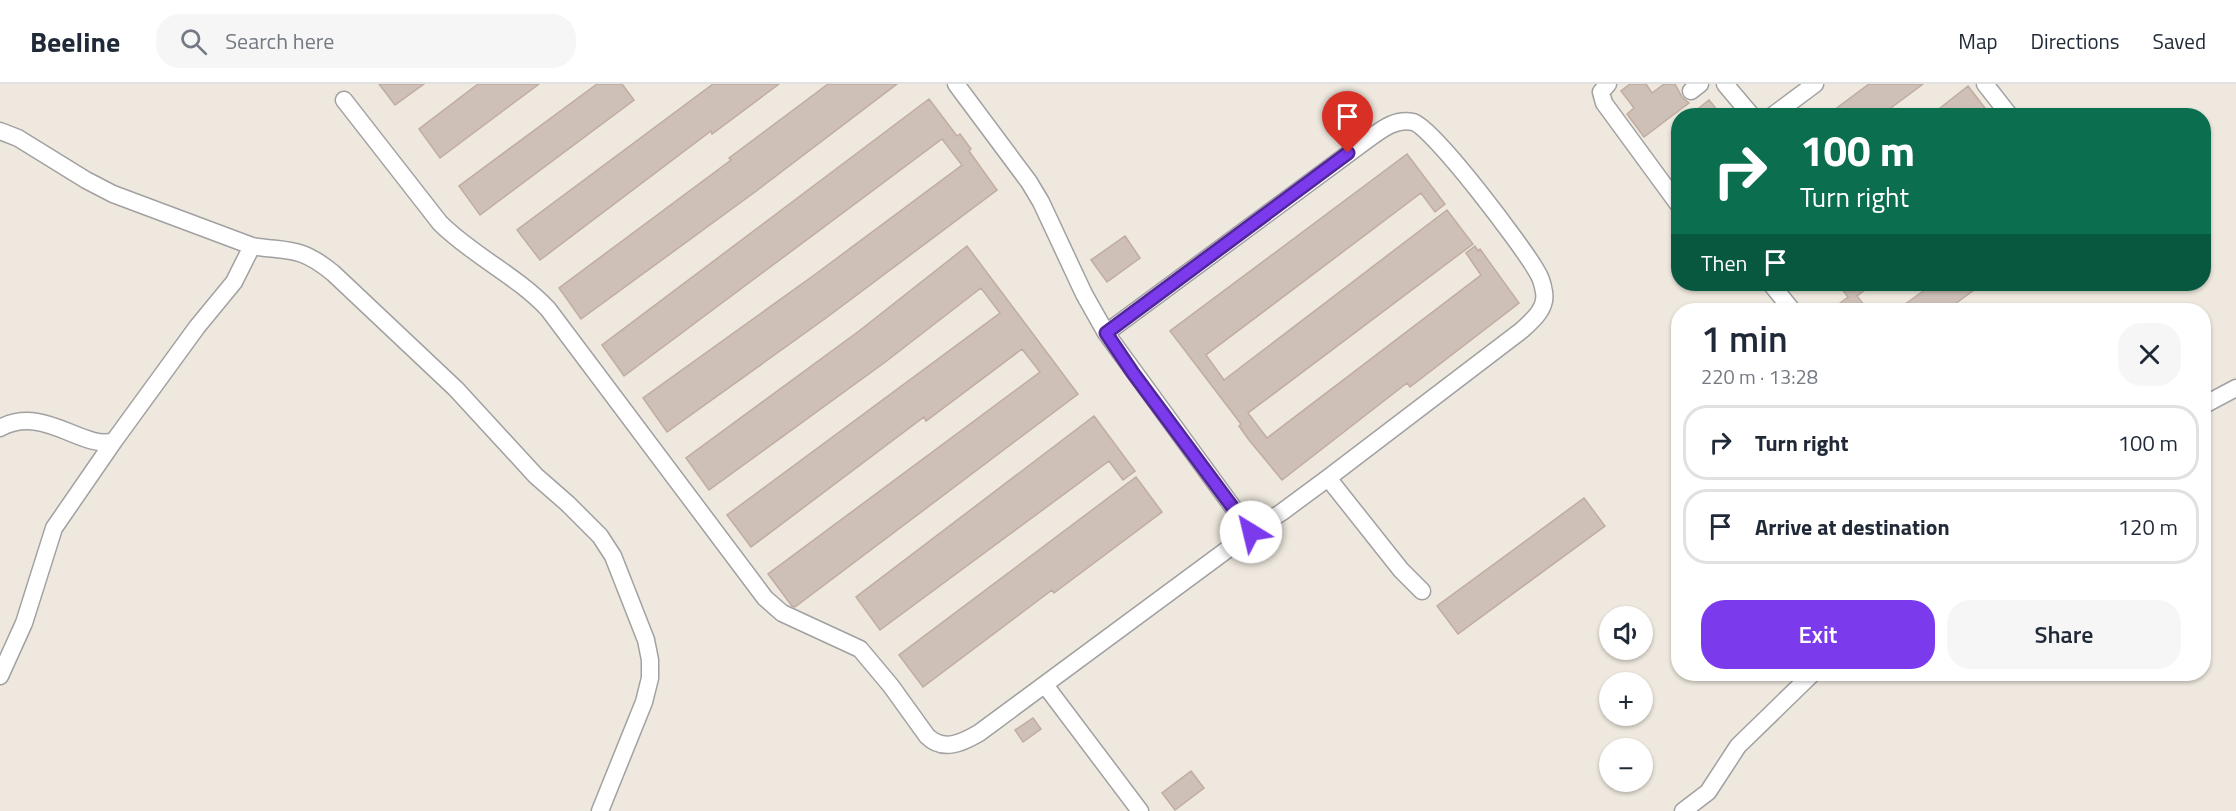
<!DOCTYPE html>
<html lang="en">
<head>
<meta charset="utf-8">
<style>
	:root { --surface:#fff; --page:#f6f6f7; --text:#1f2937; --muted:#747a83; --line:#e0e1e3; --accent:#7c3aed }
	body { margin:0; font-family:"Titillium Web",sans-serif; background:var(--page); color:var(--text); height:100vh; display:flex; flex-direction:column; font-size:22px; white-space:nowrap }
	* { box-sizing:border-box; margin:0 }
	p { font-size:20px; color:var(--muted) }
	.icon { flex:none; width:33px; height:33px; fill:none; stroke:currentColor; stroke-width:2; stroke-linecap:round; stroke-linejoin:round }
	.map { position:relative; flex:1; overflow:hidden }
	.sheet { position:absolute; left:1671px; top:219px; width:540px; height:378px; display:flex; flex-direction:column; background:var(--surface); border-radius:24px; box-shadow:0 2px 4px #0004 }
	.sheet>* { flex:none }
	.banner { position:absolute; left:1671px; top:24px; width:540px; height:183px; border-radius:24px; box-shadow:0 2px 4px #0004; background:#0b6e4f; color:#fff; overflow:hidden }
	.fabs { position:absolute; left:1599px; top:522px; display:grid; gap:12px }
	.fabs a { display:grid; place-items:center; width:54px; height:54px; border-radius:50%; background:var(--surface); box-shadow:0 2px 4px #0004; font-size:30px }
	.pin { position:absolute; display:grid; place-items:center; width:51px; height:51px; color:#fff; margin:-62px -26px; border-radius:50% 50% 50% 0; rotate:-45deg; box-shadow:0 0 6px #0007 }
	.pin .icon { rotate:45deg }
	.me { position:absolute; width:66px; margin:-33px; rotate:324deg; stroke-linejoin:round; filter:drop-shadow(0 0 4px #0008) }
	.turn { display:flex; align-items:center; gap:21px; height:126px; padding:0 30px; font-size:27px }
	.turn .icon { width:78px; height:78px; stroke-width:2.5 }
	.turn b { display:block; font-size:42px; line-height:51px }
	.then { display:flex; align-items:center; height:57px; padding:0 30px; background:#0003; gap:12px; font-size:22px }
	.round { display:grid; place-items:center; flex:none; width:63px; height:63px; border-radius:24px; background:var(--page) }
	.summary { display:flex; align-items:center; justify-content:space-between; height:102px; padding:0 30px }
	h1 { font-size:36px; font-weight:600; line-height:45px }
	.button { display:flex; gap:12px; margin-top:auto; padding:12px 30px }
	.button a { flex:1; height:69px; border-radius:24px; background:var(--accent); color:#fff; font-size:24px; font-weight:600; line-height:69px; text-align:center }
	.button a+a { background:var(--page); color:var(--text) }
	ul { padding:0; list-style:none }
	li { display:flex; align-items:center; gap:18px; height:75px; margin:0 12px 9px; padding:0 18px; border:3px solid var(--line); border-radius:24px }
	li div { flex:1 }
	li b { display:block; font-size:22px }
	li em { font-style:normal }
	header { display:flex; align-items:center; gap:36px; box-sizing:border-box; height:84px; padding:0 30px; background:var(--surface); border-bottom:2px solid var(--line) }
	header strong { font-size:28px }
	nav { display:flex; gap:33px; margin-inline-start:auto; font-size:21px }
	.search { width:420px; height:54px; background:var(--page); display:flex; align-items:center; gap:15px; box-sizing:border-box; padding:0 21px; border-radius:24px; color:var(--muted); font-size:22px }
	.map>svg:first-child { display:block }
	.building { fill:#cec0b7; stroke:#c0aca0; stroke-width:1.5 }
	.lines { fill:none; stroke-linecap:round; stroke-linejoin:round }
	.minor-casing { stroke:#a1a1a1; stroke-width:19 }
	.minor { stroke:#fff; stroke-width:16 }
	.route-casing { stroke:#51269a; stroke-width:15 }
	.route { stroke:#7c3aed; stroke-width:10 }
</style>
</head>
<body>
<header>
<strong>Beeline</strong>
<div class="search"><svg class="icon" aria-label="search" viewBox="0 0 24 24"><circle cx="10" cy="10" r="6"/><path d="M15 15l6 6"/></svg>Search here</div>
<nav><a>Map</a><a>Directions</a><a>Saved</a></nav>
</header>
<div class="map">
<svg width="2236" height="727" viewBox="0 0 2236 727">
	<rect width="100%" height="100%" fill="#eee8de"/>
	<path class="building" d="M379,0h45l-29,21z
		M478,0h61l-99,74 -21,-29z
		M597,0h25l12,16 -154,115 -21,-29z
		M713,0h66l-67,50 -1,-3 -171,129 -23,-30z
		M828,0h69l-142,108 -174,127 -22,-31 172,-128 -2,-2z
		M1630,0h16l6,9 12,-9h11l7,13 7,6 -45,34 -17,-23 7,-6 -13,-17z
		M1869,0h54l-43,32h-54z
		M1968,2l23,30h-61z
		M929,15l28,37 3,-2 11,15 -2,2 28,39 -171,128 -159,114 -24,-34 174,-125 145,-108 -20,-26 -318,237 -22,-31z
		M1709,16l13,16h-33z
		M1407,70l38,50 -10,8 -14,-19 -215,162 18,25 223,-170 26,34 -225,169 19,25 214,-163 -15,-22 9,-7 3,5 2,-2 39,54 -109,84 -3,-4 -125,97 -33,-40 -10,-14 2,-2 -71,-93z
		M1125,152l15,22 -33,24 -16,-22z
		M967,162l111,148 -283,213 -3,-1 -24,-32 272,-202 -18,-23 -96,72 -2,-4 -173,130 -24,-32 273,-202 -19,-25 -97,75 -175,127 -23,-32 173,-127z
		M1838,200h35l-16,12 11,14h-37l17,-13z
		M1933,200h49l-35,26h-50z
		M1094,332l41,55 -12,9 -14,-19 -229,169 -24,-33z
		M1136,393l26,35 -108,81 -2,-3 -129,97 -24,-32z
		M1584,414l21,28 -147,108 -21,-28z
		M1033,634l8,11 -18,13 -8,-12z
		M1191,687l13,17 -29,22 -13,-17z"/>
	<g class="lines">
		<defs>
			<path id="minor" d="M956,0l73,98 12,20 43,92 22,39 145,199
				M1608,0l-7,8 3,11 74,101
				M1725,0l27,32
				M1985,0l25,32
				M1691,7l9,-7
				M344,16l96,123c33,33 76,52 108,86l217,289 17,15 78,36 31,37 36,50c16,16 35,7 52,-3l272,-201 31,-20 46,-34 194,-148c11,-10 25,-22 22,-38 -1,-7 -4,-16 -8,-22 -13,-23 -103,-143 -123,-148 -18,-4 -32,8 -46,18l-261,193
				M1772,32l43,-32
				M0,47l18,7 68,42 27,14 139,52 -18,36 -37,45 -83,114c-31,10 -70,-37 -114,-13
				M252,162c38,6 48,0 81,27l123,116 80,87 32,28 32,32 13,20 33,84 4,20v18l-6,24 -44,109
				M1771,200l21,26
				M2204,321l32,-17
				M1328,394l73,92 21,21
				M0,592l24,-53 30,-95 60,-87
				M1045,601l95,126
				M1683,727l25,-19 30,-46 74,-72"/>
		</defs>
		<use href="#minor" class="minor-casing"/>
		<use href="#minor" class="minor"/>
	</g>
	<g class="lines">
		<defs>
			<path id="route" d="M1251,448l-118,-159 -27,-40 242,-180"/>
		</defs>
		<use href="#route" class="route-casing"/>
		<use href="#route" class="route"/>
	</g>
</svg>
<div class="fabs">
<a><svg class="icon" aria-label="sound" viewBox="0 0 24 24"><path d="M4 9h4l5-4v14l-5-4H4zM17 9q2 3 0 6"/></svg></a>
<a>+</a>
<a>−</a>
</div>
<div class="pin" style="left:1348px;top:69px;background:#d93025"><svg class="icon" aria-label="arrive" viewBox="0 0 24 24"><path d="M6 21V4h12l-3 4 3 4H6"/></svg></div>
<svg class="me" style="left:1251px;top:448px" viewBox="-20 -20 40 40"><circle r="19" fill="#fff"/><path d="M0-13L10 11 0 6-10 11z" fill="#7c3aed"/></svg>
<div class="banner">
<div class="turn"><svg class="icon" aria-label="right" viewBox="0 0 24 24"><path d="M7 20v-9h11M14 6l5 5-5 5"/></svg><div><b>100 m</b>Turn right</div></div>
<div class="then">Then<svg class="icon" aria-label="arrive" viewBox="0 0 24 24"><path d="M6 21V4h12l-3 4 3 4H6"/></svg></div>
</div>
<section class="sheet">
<div class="summary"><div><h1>1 min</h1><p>220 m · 13:28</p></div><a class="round"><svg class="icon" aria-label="close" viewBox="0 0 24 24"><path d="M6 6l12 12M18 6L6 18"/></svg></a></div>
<ul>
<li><svg class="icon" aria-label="right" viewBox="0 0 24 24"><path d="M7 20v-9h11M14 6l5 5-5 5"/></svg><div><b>Turn right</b></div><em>100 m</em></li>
<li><svg class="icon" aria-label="arrive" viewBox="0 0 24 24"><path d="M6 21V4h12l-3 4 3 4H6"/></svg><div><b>Arrive at destination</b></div><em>120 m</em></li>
</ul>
<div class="button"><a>Exit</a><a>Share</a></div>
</section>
</div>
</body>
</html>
